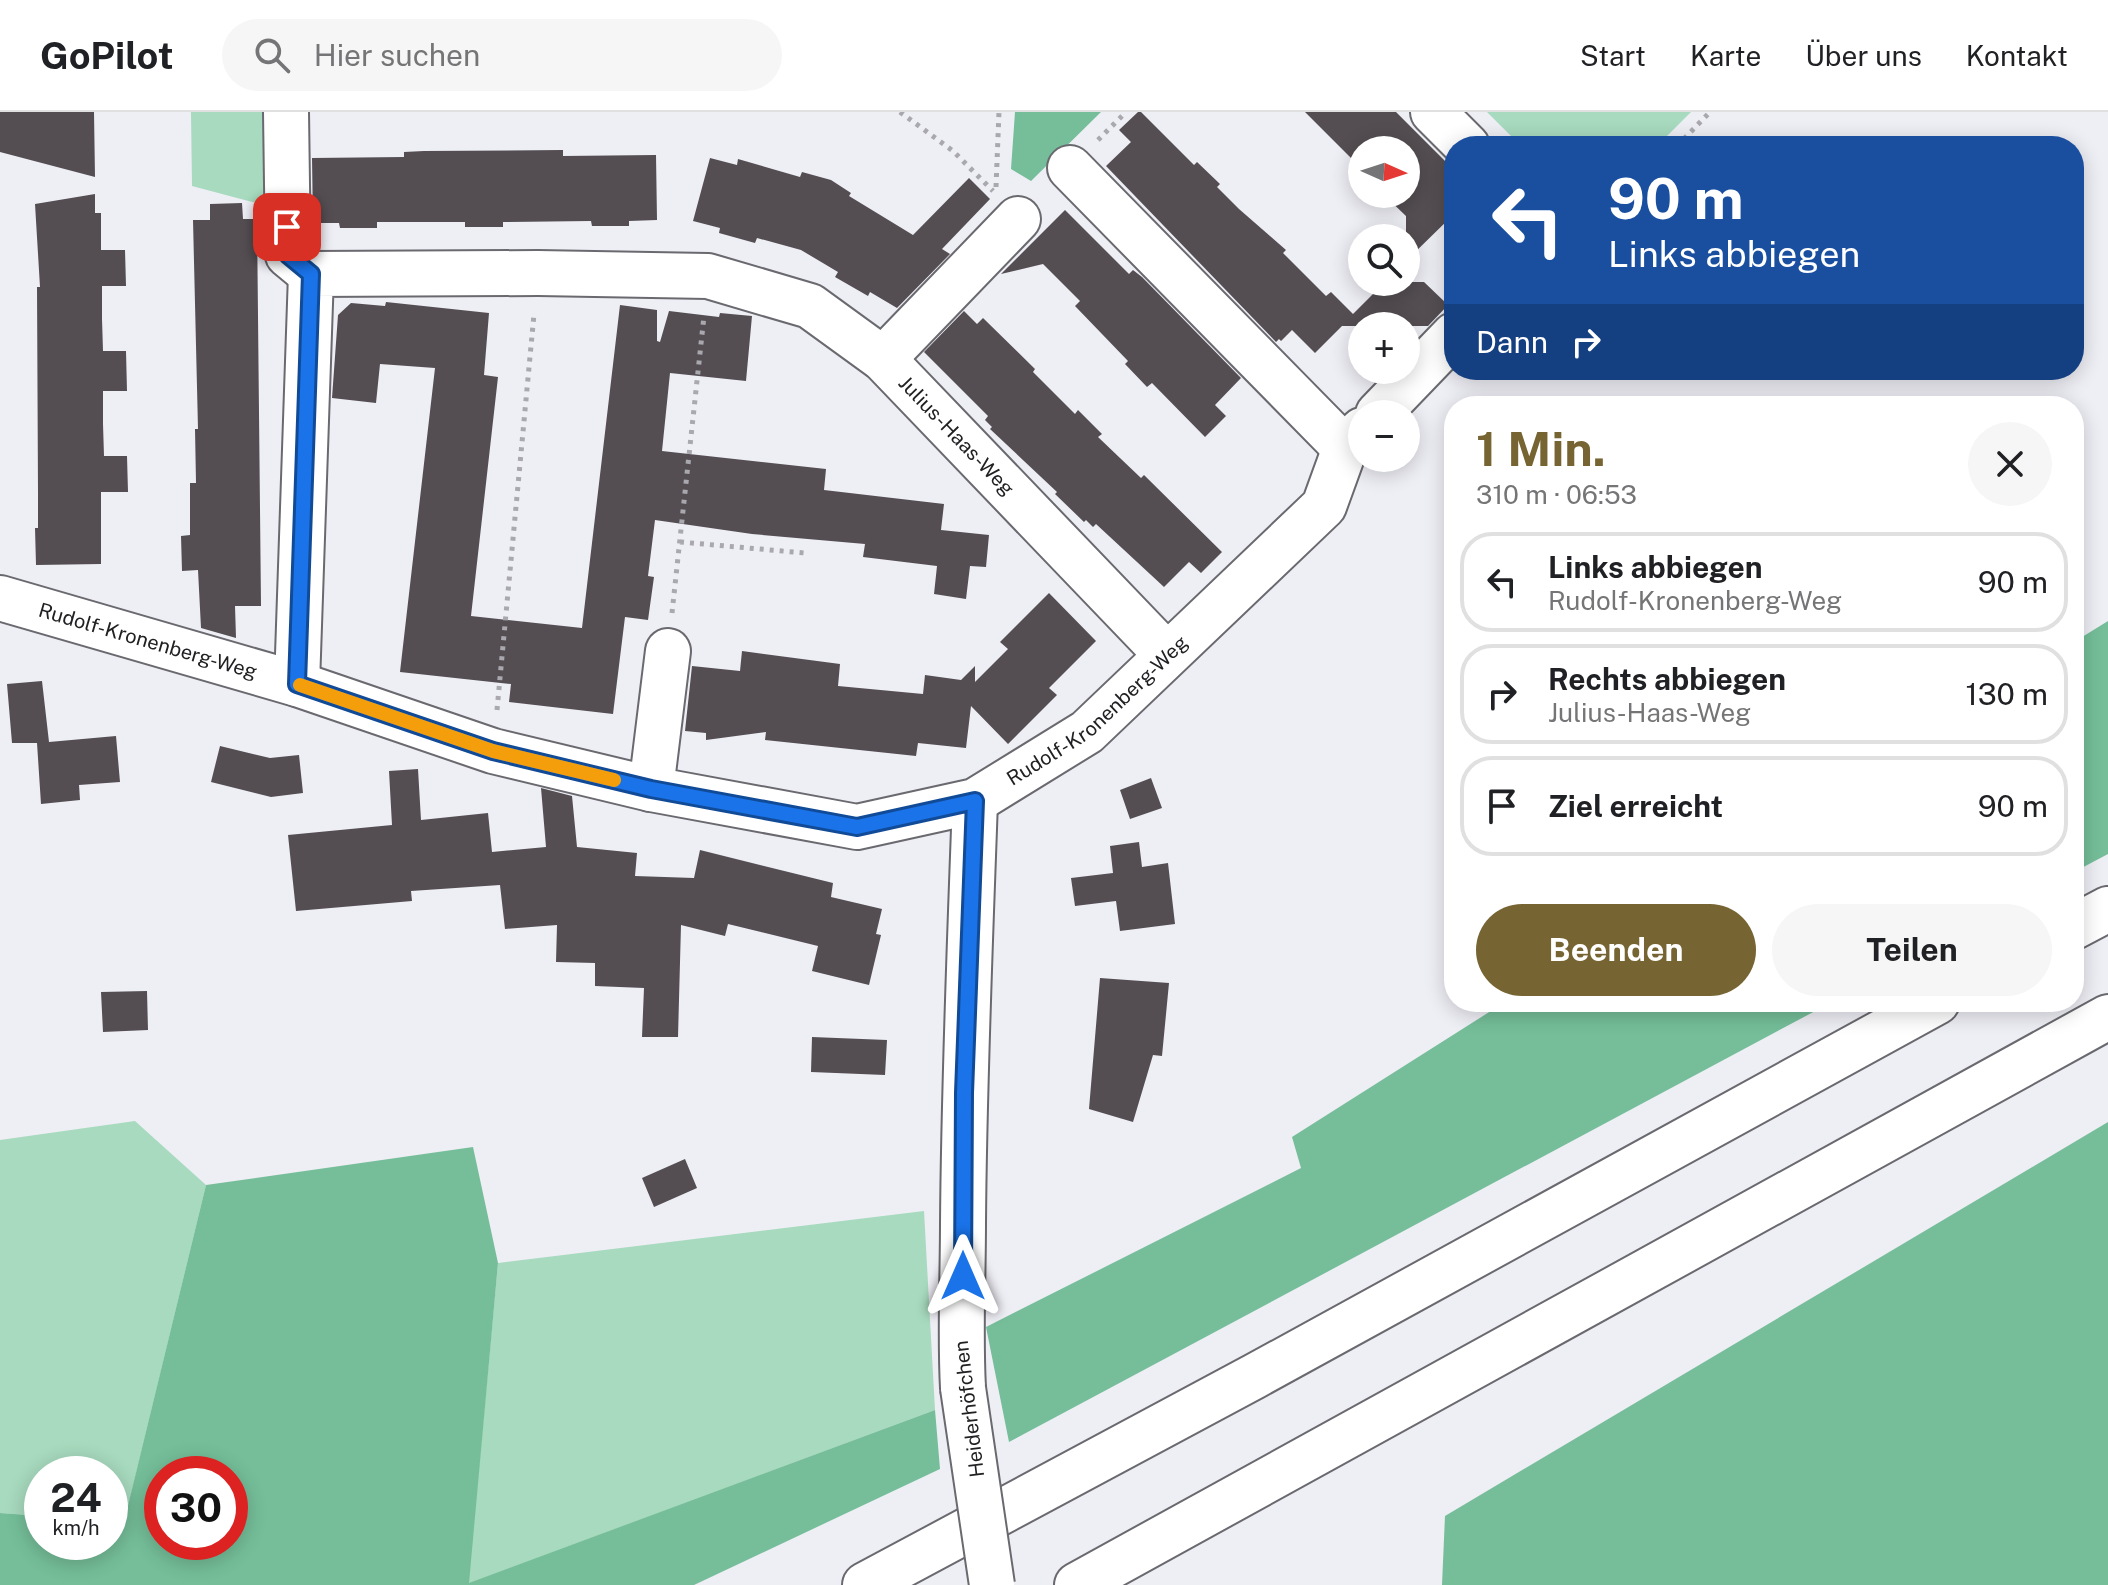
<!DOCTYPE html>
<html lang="de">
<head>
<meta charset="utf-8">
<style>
	:root { --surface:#fff; --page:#f6f6f6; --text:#202124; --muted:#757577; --line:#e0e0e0; --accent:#766432 }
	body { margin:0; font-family:"Public Sans",sans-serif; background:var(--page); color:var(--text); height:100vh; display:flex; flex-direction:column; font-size:30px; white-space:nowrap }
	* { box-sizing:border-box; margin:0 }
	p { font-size:26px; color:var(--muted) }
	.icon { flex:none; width:44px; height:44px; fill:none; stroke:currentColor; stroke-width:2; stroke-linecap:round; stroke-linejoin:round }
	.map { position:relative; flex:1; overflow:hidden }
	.side { position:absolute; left:1444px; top:284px; width:640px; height:616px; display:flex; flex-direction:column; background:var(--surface); border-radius:32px; box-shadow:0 4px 20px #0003 }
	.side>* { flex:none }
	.hud { position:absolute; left:1444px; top:24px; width:640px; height:244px; border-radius:32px; box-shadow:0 4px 20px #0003; background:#1a4fa0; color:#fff; overflow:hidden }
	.needle { width:52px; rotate:93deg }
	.tools { position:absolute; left:1348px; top:24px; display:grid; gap:16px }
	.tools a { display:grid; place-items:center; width:72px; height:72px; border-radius:50%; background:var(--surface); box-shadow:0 4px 20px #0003; font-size:40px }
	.speed { position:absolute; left:24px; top:1344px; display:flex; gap:16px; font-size:40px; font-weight:700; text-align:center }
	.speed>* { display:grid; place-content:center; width:104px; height:104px; border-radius:50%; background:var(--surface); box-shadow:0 4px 20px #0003; line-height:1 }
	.speed small { font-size:20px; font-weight:400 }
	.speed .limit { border:12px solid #d22; background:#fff; color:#111 }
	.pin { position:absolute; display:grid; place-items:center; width:68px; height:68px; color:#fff; margin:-34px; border-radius:16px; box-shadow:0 4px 12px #0006 }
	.me { position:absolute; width:88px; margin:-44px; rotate:0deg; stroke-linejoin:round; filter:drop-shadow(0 0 6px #0008) }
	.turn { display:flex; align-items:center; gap:28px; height:168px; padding:0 32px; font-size:36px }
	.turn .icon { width:104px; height:104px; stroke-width:2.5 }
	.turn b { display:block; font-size:56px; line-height:68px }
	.then { display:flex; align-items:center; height:76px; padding:0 32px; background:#0003; gap:16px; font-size:30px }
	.round { display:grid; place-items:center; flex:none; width:84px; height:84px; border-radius:42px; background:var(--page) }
	.head { display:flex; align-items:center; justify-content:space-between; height:136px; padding:0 32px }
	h1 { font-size:48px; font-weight:700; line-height:60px; color:var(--accent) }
	.action { display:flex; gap:16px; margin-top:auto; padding:16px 32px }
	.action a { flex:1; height:92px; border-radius:48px; background:var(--accent); color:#fff; font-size:32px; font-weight:700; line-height:92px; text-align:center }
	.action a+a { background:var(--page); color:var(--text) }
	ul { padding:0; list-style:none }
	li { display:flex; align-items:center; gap:24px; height:100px; margin:0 16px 12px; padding:0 16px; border:4px solid var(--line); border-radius:32px }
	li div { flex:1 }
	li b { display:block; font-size:30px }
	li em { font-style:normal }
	header { display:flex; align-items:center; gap:48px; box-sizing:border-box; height:112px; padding:0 40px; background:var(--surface); border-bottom:2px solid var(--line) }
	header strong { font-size:38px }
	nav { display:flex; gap:44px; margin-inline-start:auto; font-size:28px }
	.search { width:560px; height:72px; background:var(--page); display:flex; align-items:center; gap:20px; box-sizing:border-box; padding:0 28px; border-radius:44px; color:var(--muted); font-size:30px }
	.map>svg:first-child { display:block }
	.green { fill:#a7dabe }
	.forest { fill:#75be99; fill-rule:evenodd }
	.building { fill:#544e52 }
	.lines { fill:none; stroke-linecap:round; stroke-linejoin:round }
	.minor-casing { stroke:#69696f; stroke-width:48 }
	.highway-casing { stroke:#69696f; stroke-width:48 }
	.path { stroke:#a8a8ae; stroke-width:5; stroke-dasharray:4 6; stroke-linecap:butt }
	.minor { stroke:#fff; stroke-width:44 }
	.highway { stroke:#fff; stroke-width:44 }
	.minor-bridge-casing { stroke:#69696f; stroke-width:48; stroke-linecap:butt }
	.minor-bridge { stroke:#fff; stroke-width:44 }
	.route-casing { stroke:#114b97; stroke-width:20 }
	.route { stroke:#1a73e8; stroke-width:14 }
	.slow { stroke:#f59e0b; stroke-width:14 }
	.labels { text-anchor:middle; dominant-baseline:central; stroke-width:8; stroke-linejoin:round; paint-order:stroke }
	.street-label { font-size:20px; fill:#212124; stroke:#fff }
</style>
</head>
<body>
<header>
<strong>GoPilot</strong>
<div class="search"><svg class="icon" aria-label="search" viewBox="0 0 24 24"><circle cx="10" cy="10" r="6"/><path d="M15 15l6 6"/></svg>Hier suchen</div>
<nav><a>Start</a><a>Karte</a><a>Über uns</a><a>Kontakt</a></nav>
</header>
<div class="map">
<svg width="2108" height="1473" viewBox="0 0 2108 1473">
	<rect width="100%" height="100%" fill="#eeeef5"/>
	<path class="green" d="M191,0h87l1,97 -87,-23z
		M1487,0h204l-34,34h-136z
		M135,1009l71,64 -82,338 -14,-2v-47h-68v42l-42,-3v-373z
		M924,1099l11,199 -467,174 30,-321z"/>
	<path class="forest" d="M1015,0h86l-70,69 -20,-12z
		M2108,509v233l-34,18v-230z
		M1505,890h327l-823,440 -23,-115 315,-159 -9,-31z
		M2108,1010v463h-666l3,-69z
		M473,1035l25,116 -29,320 466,-173 5,59 -246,116h-694v-72l42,3v26h68v-21l14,1 82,-337zM162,1362h68v68h-68z"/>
	<path class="building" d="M0,0h94l1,65 -95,-25z
		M1138,0h3l53,53 3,-3 23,22 -3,3 22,22 47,41 -3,3 43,43 5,-4 22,22 32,-32h39l24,23 -20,21h-86l-27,27 -23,-23 -11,11 -2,-2 -3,3 -170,-176 25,-24 -12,-12z
		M1305,0h91l58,58v44l-48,47v-45l-23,-22h23v-44h-44v24l-12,-12 3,-2z
		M563,38v6l93,-1 1,65 -28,1v5h-37l-1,-5 -88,1v5h-38v-5h-88v6h-37l-1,-5h-26l-1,-65 92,-1v-5l20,-1z
		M710,46l27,7 1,-6 62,18 2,-5 29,8 20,13 -2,3 64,39 56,-57 21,21 -48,50 8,5 -53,54 -27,-16 -2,4 -33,-19 3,-5 -37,-22 -44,-12 -2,5 -36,-10 1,-5 -27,-7z
		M95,82v19h6v37h24l1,36h-24v33l1,32h23l1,40h-24v33l1,32h23l1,36h-27v72l-65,1 -1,-37h3v-35l-1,-206h3l-5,-83z
		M242,91l1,16h14l4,387h-26l1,32 -35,-10 -3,-58 -16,1 -1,-35 9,-1v-52h6l-1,-54h3l-5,-209h17v-16z
		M1065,98l64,64 4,-4 9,7 99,101 -26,27 11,11 -21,21 -53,-54 -5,4 -22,-23 3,-3 -53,-55 5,-5 -37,-37 -42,10z
		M386,190l103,11 -5,62 14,2 -27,239 111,12 38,-323 37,5v31l3,1 9,-31 50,6 1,-4 32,3 -6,65 -76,-8 -8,78 164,18 -2,21 120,14 -3,26 48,5 -3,32 -16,-1 -4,33 -32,-5 3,-28 -74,-9 2,-13 -113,-10 -97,-14 -7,56 6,1 -6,43 -23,-3 -12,97 -104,-12 2,-18 -111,-12 35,-304 -55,-4 -4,39 -44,-5 6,-83 13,-12 34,3z
		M964,199l13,13 6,-6 52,51 -2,3 42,42 3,-4 24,24 -4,3 22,21 21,20 3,-3 78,77 -21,21 -12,-11 -25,25 -68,-63 -3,3 -7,-7 -2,2 -29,-28 2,-2 -67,-63 2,-2 -7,-7 3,-4 -64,-64z
		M1049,481l47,48 -47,47 8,7 -49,49 -37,-38 -5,42 -48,-5 -2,13 -151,-16 1,-8 -60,8v-7l-21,-2 7,-65 48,5 2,-20 98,13 -2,22 85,8 2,-19 36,5 14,-14v16l33,-33 -8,-7z
		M42,569l7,61 67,-6 4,46 -41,3 1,15 -39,4 -4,-61h-25l-5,-59z
		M220,634l50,12 29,-3 4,38 -32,4 -60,-15z
		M418,657l3,51 67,-7 4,39 54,-5 -5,-59 31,8 5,51 60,6 -2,23 59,2 6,-28 133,33 -2,14 51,12 -6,25 5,1 -12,50 -57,-14 6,-25 -90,-22 -3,12 -44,-11 -3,112h-36l2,-49 -49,-2v-23l-39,-1 1,-37 -52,4 -5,-44 -89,6 1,10 -116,10 -8,-76 104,-10 -3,-54z
		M1151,666l11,30 -32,11 -10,-29z
		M1139,730l3,25 26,-4 7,61 -55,7 -4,-30 -41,5 -4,-28 42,-5 -3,-27z
		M1100,866l69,5 -7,73 -9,-1 -20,67 -44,-13z
		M147,879l1,39 -45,2 -2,-40z
		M812,925l75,3 -2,35 -74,-3z
		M685,1047l12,29 -43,19 -12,-29z"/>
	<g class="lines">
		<defs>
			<g id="minor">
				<path d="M286,0l2,143 23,19"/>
				<path d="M1433,0l34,34"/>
				<path d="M1070,56l275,280"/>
				<path d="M883,247l135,-140"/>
				<path d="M1378,302l76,-79"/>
				<path id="s1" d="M0,486l297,86 196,67 158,38 206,38 118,-26 112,-69 237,-226 21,-58 17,-18"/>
				<path id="s2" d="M297,572l14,-410 227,-1 170,3 102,30 73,53 283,295"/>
				<path d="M651,677l17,-138"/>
				<path d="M963,1276c-3,-56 0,-110 0,-165 1,-141 7,-281 12,-422"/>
			</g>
			<path id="highway" d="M2074,815l34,-18
				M865,1473l390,-209 682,-374
				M1077,1473l1031,-568"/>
		</defs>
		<use href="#minor" class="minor-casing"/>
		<use href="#highway" class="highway-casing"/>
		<path class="path" d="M900,0l53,39 40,40
			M1098,28l28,-28
			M1677,34l33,-34
			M996,75l3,-75
			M680,430l125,11
			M672,501l32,-297
			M497,598l37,-396"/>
		<use href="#minor" class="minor"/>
		<use href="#highway" class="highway"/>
		<defs>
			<path id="minor-bridge" d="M963,1276l29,197"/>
		</defs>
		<use href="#minor-bridge" class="minor-bridge-casing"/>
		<use href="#minor-bridge" class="minor-bridge"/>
	</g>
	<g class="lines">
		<defs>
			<path id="route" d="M287,115l1,28 23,19 -14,410 196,67 158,38 206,38 118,-26 -11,292 -1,183"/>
		</defs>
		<use href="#route" class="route-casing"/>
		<use href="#route" class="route"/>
		<path class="slow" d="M300,573l193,66 121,29"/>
	</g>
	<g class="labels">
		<g class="street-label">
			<text stroke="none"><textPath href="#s2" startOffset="1110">Julius-Haas-Weg</textPath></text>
			<text stroke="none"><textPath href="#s1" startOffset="154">Rudolf-Kronenberg-Weg</textPath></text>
			<text stroke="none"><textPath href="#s1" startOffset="1162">Rudolf-Kronenberg-Weg</textPath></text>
			<text transform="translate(969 1297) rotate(-97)">Heiderhöfchen</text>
		</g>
	</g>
</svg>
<div class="tools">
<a><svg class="needle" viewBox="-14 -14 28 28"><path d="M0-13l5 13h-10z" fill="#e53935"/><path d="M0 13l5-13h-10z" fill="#757577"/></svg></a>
<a><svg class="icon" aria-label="search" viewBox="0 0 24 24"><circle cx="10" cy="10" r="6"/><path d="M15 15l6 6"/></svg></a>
<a>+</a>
<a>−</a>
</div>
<div class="speed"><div>24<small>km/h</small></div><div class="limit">30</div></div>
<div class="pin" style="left:287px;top:115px;background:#d93025"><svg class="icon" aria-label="arrive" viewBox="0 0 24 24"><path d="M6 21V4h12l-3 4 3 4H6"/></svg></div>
<svg class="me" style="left:963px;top:1164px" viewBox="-20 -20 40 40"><path d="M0-17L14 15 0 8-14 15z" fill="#1a73e8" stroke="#fff" stroke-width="4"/></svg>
<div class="hud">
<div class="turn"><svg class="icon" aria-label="left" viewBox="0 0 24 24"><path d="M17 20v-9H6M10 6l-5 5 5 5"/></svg><div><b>90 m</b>Links abbiegen</div></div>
<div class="then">Dann<svg class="icon" aria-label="right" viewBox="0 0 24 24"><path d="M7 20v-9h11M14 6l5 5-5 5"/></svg></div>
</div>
<section class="side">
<div class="head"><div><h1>1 Min.</h1><p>310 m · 06:53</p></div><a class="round"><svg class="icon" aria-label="close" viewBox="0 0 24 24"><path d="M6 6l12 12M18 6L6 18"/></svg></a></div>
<ul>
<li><svg class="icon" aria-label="left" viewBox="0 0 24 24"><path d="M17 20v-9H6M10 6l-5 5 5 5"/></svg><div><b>Links abbiegen</b><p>Rudolf-Kronenberg-Weg</p></div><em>90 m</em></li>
<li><svg class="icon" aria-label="right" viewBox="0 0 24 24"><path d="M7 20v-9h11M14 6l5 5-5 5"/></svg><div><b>Rechts abbiegen</b><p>Julius-Haas-Weg</p></div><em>130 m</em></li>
<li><svg class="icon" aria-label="arrive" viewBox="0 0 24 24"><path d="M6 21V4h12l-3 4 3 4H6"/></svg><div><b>Ziel erreicht</b></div><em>90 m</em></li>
</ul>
<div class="action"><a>Beenden</a><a>Teilen</a></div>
</section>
</div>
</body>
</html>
